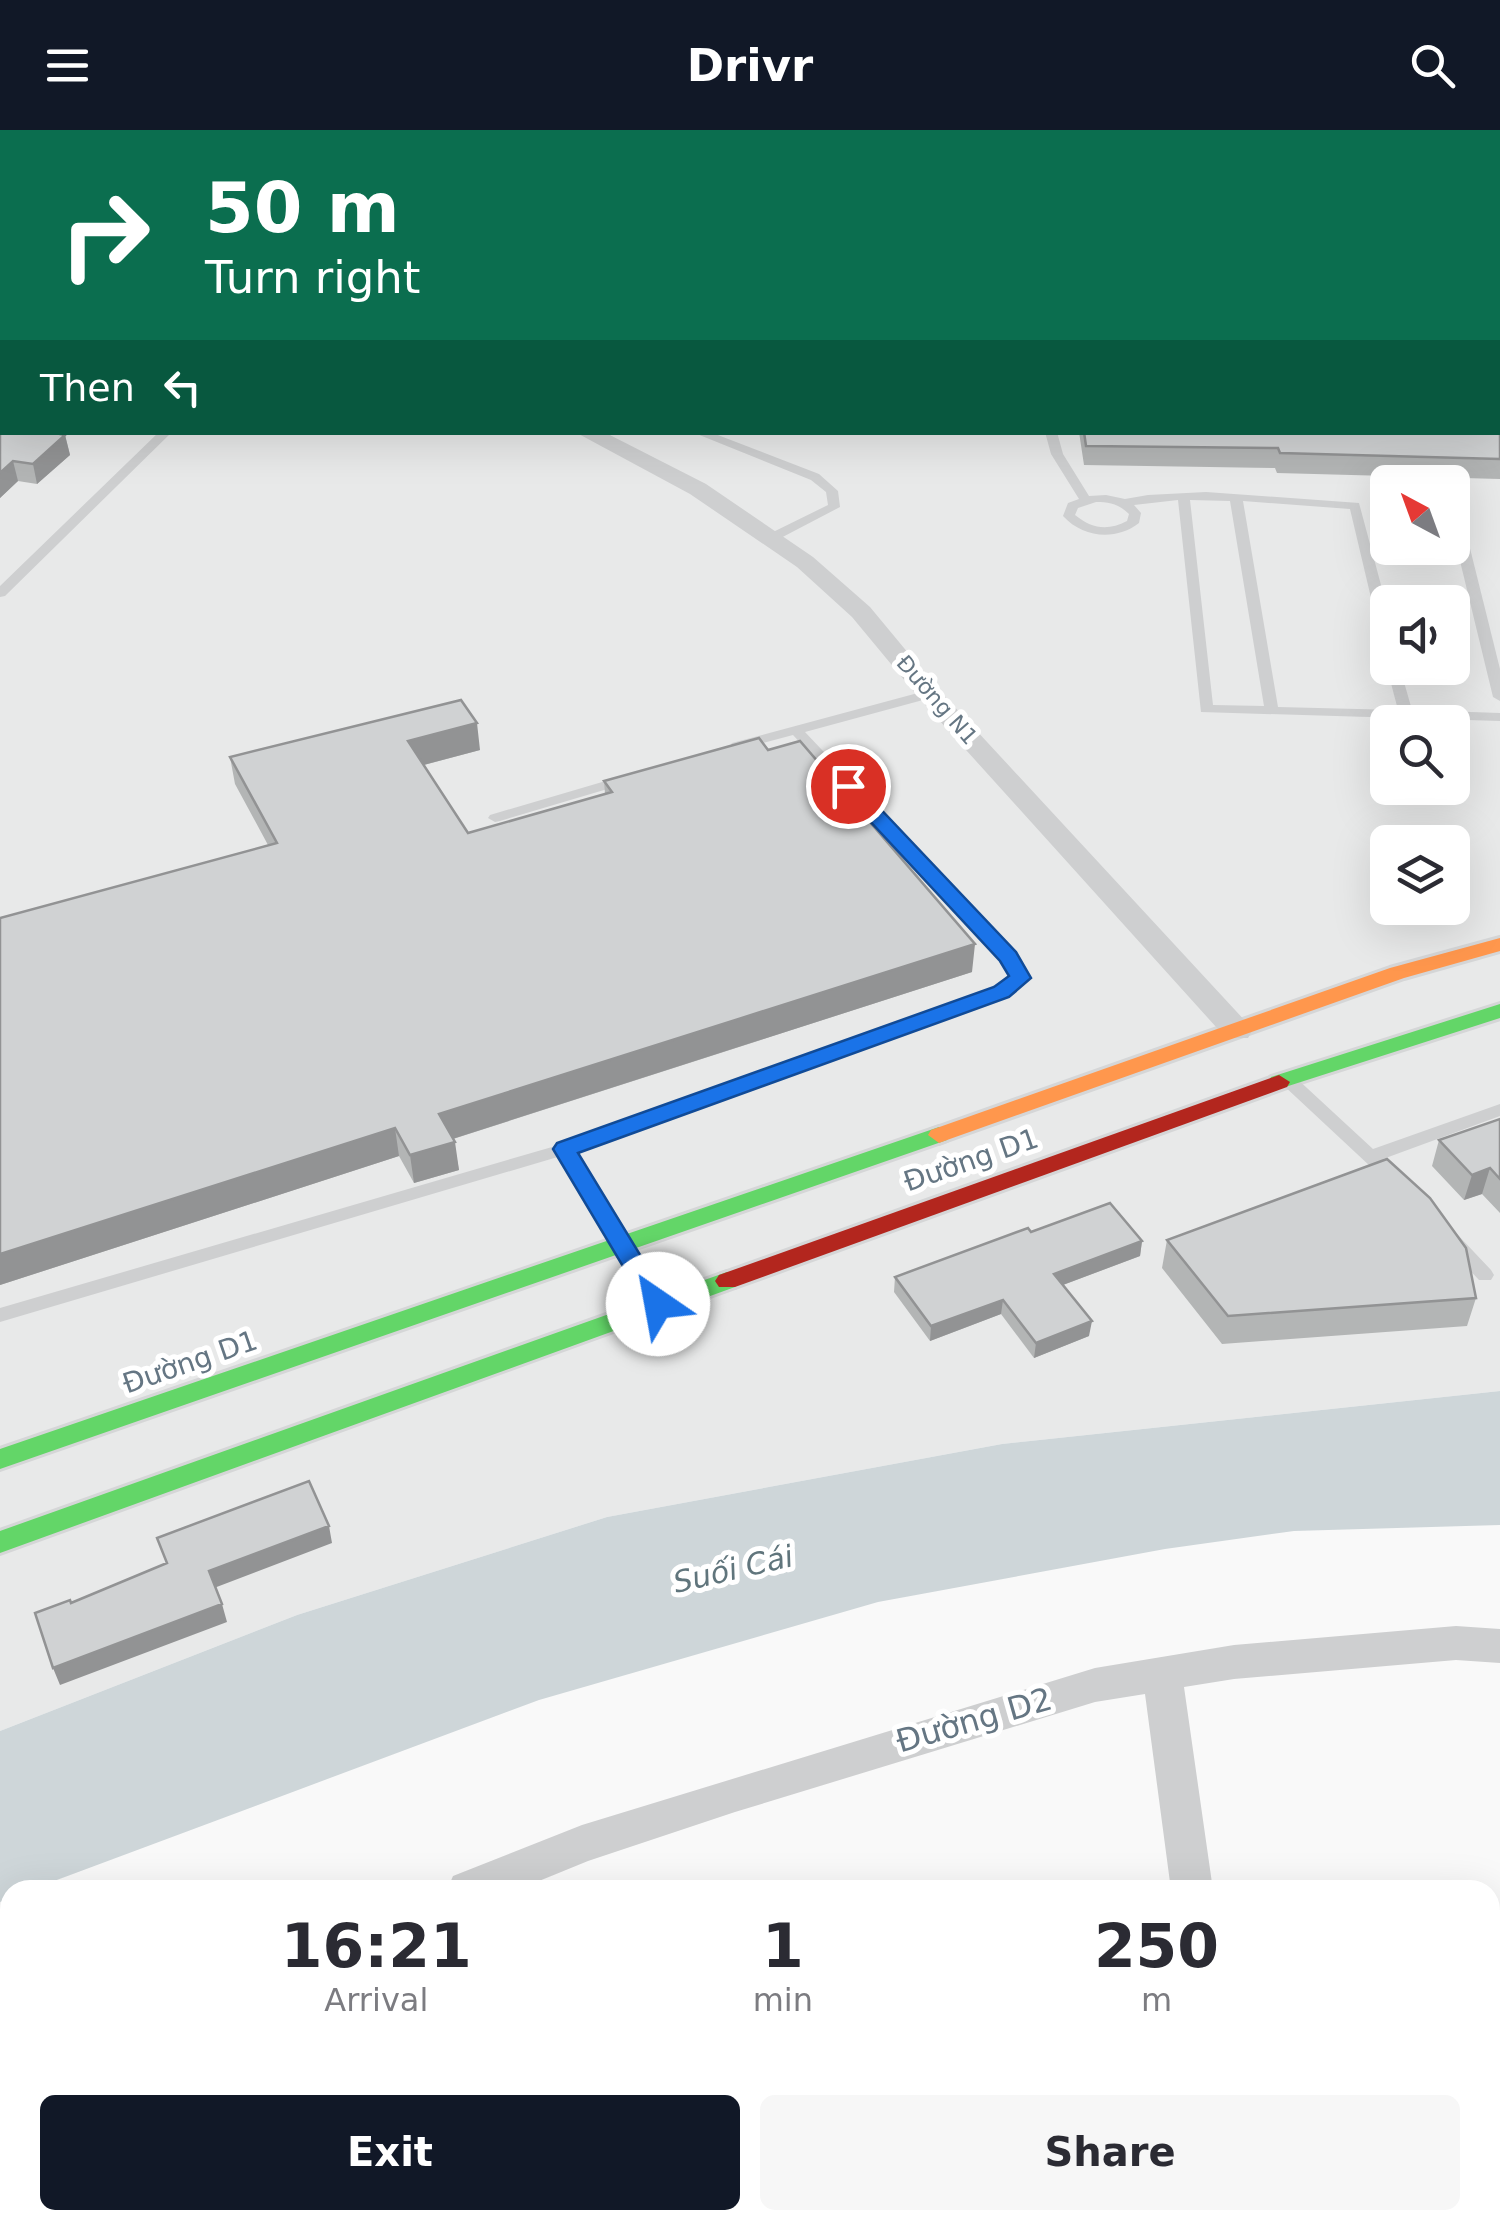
<!DOCTYPE html>
<html lang="en">
<head>
<meta charset="utf-8">
<style>
	:root { --surface:#fff; --page:#f7f7f7; --text:#2b2b33; --muted:#7c7c81; --accent:#111827 }
	body { margin:0; font-family:"DejaVu Sans",sans-serif; background:var(--page); color:var(--text); height:100vh; display:flex; flex-direction:column; font-size:38px; white-space:nowrap }
	* { box-sizing:border-box; margin:0 }
	p { font-size:32px; color:var(--muted) }
	.icon { flex:none; width:55px; height:55px; fill:none; stroke:currentColor; stroke-width:2; stroke-linecap:round; stroke-linejoin:round }
	.map { position:relative; flex:1; overflow:hidden }
	.side { position:absolute; left:0px; top:1750px; width:1500px; height:350px; display:flex; flex-direction:column; background:var(--surface); border-radius:30px 30px 0 0; box-shadow:0 10px 40px #0002 }
	.side>* { flex:none }
	.banner { position:absolute; left:0px; top:0px; width:1500px; height:305px; box-shadow:0 10px 40px #0002; background:#0b6e4f; color:#fff; overflow:hidden }
	.needle { width:65px; rotate:319deg }
	.buttons { position:absolute; left:1370px; top:335px; display:grid; gap:20px }
	.buttons a { display:grid; place-items:center; width:100px; height:100px; border-radius:15px; background:var(--surface); box-shadow:0 10px 40px #0002; font-size:50px }
	.pin { position:absolute; display:grid; place-items:center; width:85px; height:85px; color:#fff; margin:-42px; border:5px solid #fff; border-radius:50%; box-shadow:0 2px 10px #0007 }
	.me { position:absolute; width:110px; margin:-55px; rotate:327deg; stroke-linejoin:round; filter:drop-shadow(0 0 8px #0008) }
	.turn { display:flex; align-items:center; gap:35px; height:210px; padding:0 40px; font-size:45px }
	.turn .icon { width:130px; height:130px; stroke-width:2.5 }
	.turn b { display:block; font-size:70px; line-height:85px }
	.then { display:flex; align-items:center; height:95px; padding:0 40px; background:#0003; gap:20px; font-size:38px }
	.eta { display:flex; justify-content:space-evenly; align-items:center; height:170px; text-align:center }
	.eta b { font-size:60px; font-weight:700; line-height:70px }
	.primary-button { display:flex; gap:20px; margin-top:auto; padding:20px 40px }
	.primary-button a { flex:1; height:115px; border-radius:15px; background:var(--accent); color:#fff; font-size:40px; font-weight:700; line-height:115px; text-align:center }
	.primary-button a+a { background:var(--page); color:var(--text) }
	header { display:flex; justify-content:space-between; align-items:center; height:130px; padding:0 40px; background:var(--accent); color:#fff; font-size:45px; font-weight:700 }
	.map>svg:first-child { display:block }
	.built { fill:#e8e9e9; fill-rule:evenodd }
	.water { fill:#ced6d9 }
	.lines { fill:none; stroke-linecap:round; stroke-linejoin:round }
	.fast-casing { stroke:#d5d6d7; stroke-width:6 }
	.slow-casing { stroke:#d5d6d7; stroke-width:6 }
	.jam-casing { stroke:#d5d6d7; stroke-width:6 }
	.lane { fill:#cecfd0; fill-rule:evenodd }
	.street { fill:#cecfd0; fill-rule:evenodd }
	.fast { fill:#63d668; fill-rule:evenodd }
	.slow { fill:#ff974d; fill-rule:evenodd }
	.jam { fill:#b3261e; fill-rule:evenodd }
	.wall { fill:#b3b5b5 }
	.shaded-wall { fill:#929394 }
	.building { fill:#d0d2d3; stroke:#929394; stroke-width:2.5 }
	.route { fill:#1a73e8; stroke:#114b97; stroke-width:2.5 }
	.labels { text-anchor:middle; dominant-baseline:central; stroke-width:10; stroke-linejoin:round; paint-order:stroke }
	.far-street-label { font-size:22px; fill:#657683; stroke:#fff }
	.street-label { font-size:28px; fill:#657683; stroke:#fff }
	.water-label { font-size:30px; font-style:italic; fill:#60757c; stroke:#fff }
	.near-street-label { font-size:32px; fill:#657683; stroke:#fff }
</style>
</head>
<body>
<header><svg class="icon" aria-label="menu" viewBox="0 0 24 24"><path d="M4 6h16M4 12h16M4 18h16"/></svg>Drivr<svg class="icon" aria-label="search" viewBox="0 0 24 24"><circle cx="10" cy="10" r="6"/><path d="M15 15l6 6"/></svg></header>
<div class="map">
<svg width="1500" height="2100" viewBox="0 0 1500 2100">
	<rect width="100%" height="100%" fill="#f9f9f9"/>
	<path class="built" d="M0,0h1500v1261l-498,53 -395,73 -310,98 -297,116zM2,2h1496v300h-1496zM1388,352h64v66h-64zM1388,472h64v66h-64zM1388,592h64v66h-64zM1388,712h64v66h-64z"/>
	<path class="water" d="M1500,1261v134l-206,6 -129,18 -287,53 -339,98 -509,190h-20v8l-10,4v-171l297,-116 310,-98 395,-73z"/>
	<g class="lines">
		<defs>
			<path id="fast" d="M1500,874v14l-221,71 -11,-7 3,-5z
				M939,997l11,8 -3,5 -947,329v-20z
				M727,1142l8,3 4,6 -4,6 -735,266v-22z
				M1490,1780l10,2v28l-10,-2z
				M396,2090h42l-4,10h-42z"/>
			<path id="slow" d="M1500,808v13l-96,27 -457,162 -8,3 -11,-8 3,-5 459,-162z"/>
			<path id="jam" d="M1279,945l11,7 -3,5 -552,200h-16l-4,-6 4,-6z"/>
		</defs>
		<use href="#fast" class="fast-casing"/>
		<use href="#slow" class="slow-casing"/>
		<use href="#jam" class="jam-casing"/>
		<path class="lane" d="M887,0h10l1,2h-9z
			M1498,37h2v6h-2z
			M0,129h2v7h-2z
			M159,302h13l-167,164 -5,1v-11z
			M692,302h18l109,42 19,17 2,16 -65,34h-8v-6l61,-30 -2,-13 -15,-12z
			M1045,302h12l6,22 26,42 17,-1 19,4 23,-4 58,-3 153,11 29,108v33l-7,-4 -31,-131 -107,-8 35,206 120,3 -11,-42h13l12,42 88,3v8l-299,-9 -23,-212 -44,5 7,8 -2,10c-23,18 -56,15 -76,-7l5,-13 11,-4 -28,-45zM1190,370l40,1 34,205 -51,-1zM1096,372c13,0 23,2 33,12l-2,7c-19,10 -35,8 -52,-6l3,-7z
			M1452,375l8,3 40,161v32l-7,-4 -41,-169z
			M929,560l5,1v6l-129,35 209,221 14,25 -21,18 -432,156 53,92 -3,5h-12l-52,-93 -561,166v-14l559,-163 436,-157 16,-11 -9,-17 -209,-225 -56,15 -7,-4 2,-3z
			M626,645l7,4 -2,3 -131,39 -5,1 -7,-4 2,-3z
			M1288,944l6,2 79,73 127,-45v12l-117,43 18,18 -9,6 -6,-2 -104,-97 -2,-4 2,-4z
			M1451,1102l6,2 34,36 3,5 -3,5h-12l-34,-36 -3,-5 3,-5z"/>
		<path class="street" d="M0,171h2v12h-2z
			M575,302h29l102,52 107,73 57,50 68,82 310,335 4,7 -4,7h-22l-306,-339 -68,-82 -55,-50 -107,-73z
			M1456,1496l44,3v34l-44,-3 -222,19 -50,8 29,203h-42l-26,-196 -50,8 -360,110 -147,49 -71,29h-70l6,-14 129,-51 513,-157 139,-23z
			M10,1959v46l-10,5v-46z
			M168,2090h52l5,10h-52z
			M1378,2090h48v10h-48z"/>
		<use href="#fast" class="fast"/>
		<use href="#slow" class="slow"/>
		<use href="#jam" class="jam"/>
	</g>
	<path class="wall" d="M0,0l2,2v126l-2,-1z
		M1500,70v279l-223,-6 -2,-5 -191,-3 -5,-33h419z
		M0,205l2,97 63,3 5,20 -33,29 -19,-3 -18,17z
		M480,620l-56,15 44,68 137,-39 -1,-13 164,-31 204,222 -519,167 6,31 -45,13 -15,-27 -399,129v-367l268,-73 -33,-61 -5,-27z
		M1500,989v94l-18,-19 -18,6 -32,-34 7,-26z
		M1031,1102l111,9 -2,15 -77,29 26,51 -55,22 -33,-44 -71,27 -36,-49 1,-15z
		M1167,1110l309,58 -9,28 -245,18 -60,-76z"/>
	<path class="shaded-wall" d="M65,305l5,20 -33,29 -4,-20z
		M13,331l5,20 -18,17v-25z
		M477,593l3,27 -68,18 -4,-27z
		M975,814l-3,28 -529,170 -4,-28z
		M395,998l4,28 -399,129v-31z
		M455,1012l4,28 -45,13 -4,-28z
		M1490,1038l-8,26 -18,6 8,-25z
		M1142,1111l-2,15 -88,33 2,-15z
		M1003,1170l-2,14 -71,27 1,-15z
		M1092,1191l-3,15 -55,22 2,-15z
		M329,1396l3,17 -118,45 -5,-17z
		M222,1474l5,18 -167,63 -7,-17z"/>
	<path class="building" d="M0,0h41l21,2h-60v89l-2,-1z
		M450,0h427l1,2h-428z
		M1498,70h2v259l-220,-6 -2,-5 -192,-2 -2,-14h414z
		M0,205l2,1v96h48l15,3 -32,29 -20,-3 -13,12z
		M461,570l16,23 -69,18 60,92 144,-41 -8,-11 155,-43 9,12 32,-9 175,203 -536,170 16,28 -45,13 -15,-27 -395,126v-336l277,-75 -47,-86z
		M1500,989v60l-10,-11 -18,7 -33,-35z
		M1387,1029l43,39 36,50 10,50 -248,18 -61,-76z
		M1110,1073l32,38 -88,33 38,47 -56,22 -33,-43 -72,26 -36,-49 133,-49 3,4z
		M309,1351l20,45 -120,45 13,33 -169,64 -18,-55 35,-13 1,3 96,-40 -10,-25z"/>
	<path class="route" d="M848,650l7,2 161,170 15,26 -22,19 -431,156 92,151 -12,8 -9,-2 -96,-161 4,-6 437,-156 15,-11 -9,-15 -159,-171 -2,-4z"/>
	<g class="labels">
		<g class="far-street-label">
			<text transform="translate(937 570) rotate(49)">Đường N1</text>
		</g>
		<g class="street-label">
			<text transform="translate(971 1030) rotate(-19)">Đường D1</text>
			<text transform="translate(190 1232) rotate(-19)">Đường D1</text>
		</g>
		<g class="water-label">
			<text transform="translate(733 1439) rotate(-13)">Suối Cái</text>
		</g>
		<g class="near-street-label">
			<text transform="translate(974 1590) rotate(-16)">Đường D2</text>
		</g>
	</g>
</svg>
<div class="buttons">
<a><svg class="needle" viewBox="-14 -14 28 28"><path d="M0-13l5 13h-10z" fill="#e53935"/><path d="M0 13l5-13h-10z" fill="#7c7c81"/></svg></a>
<a><svg class="icon" aria-label="sound" viewBox="0 0 24 24"><path d="M4 9h4l5-4v14l-5-4H4zM17 9q2 3 0 6"/></svg></a>
<a><svg class="icon" aria-label="search" viewBox="0 0 24 24"><circle cx="10" cy="10" r="6"/><path d="M15 15l6 6"/></svg></a>
<a><svg class="icon" aria-label="layers" viewBox="0 0 24 24"><path d="M12 4l9 5-9 5-9-5zM3 14l9 5 9-5"/></svg></a>
</div>
<div class="pin" style="left:848px;top:656px;background:#d93025"><svg class="icon" aria-label="arrive" viewBox="0 0 24 24"><path d="M6 21V4h12l-3 4 3 4H6"/></svg></div>
<svg class="me" style="left:658px;top:1174px" viewBox="-20 -20 40 40"><circle r="19" fill="#fff"/><path d="M0-13L10 11 0 6-10 11z" fill="#1a73e8"/></svg>
<div class="banner">
<div class="turn"><svg class="icon" aria-label="right" viewBox="0 0 24 24"><path d="M7 20v-9h11M14 6l5 5-5 5"/></svg><div><b>50 m</b>Turn right</div></div>
<div class="then">Then<svg class="icon" aria-label="left" viewBox="0 0 24 24"><path d="M17 20v-9H6M10 6l-5 5 5 5"/></svg></div>
</div>
<section class="side">
<div class="eta">
<div><b>16:21</b><p>Arrival</p></div>
<div><b>1</b><p>min</p></div>
<div><b>250</b><p>m</p></div>
</div>
<div class="primary-button"><a>Exit</a><a>Share</a></div>
</section>
</div>
</body>
</html>
